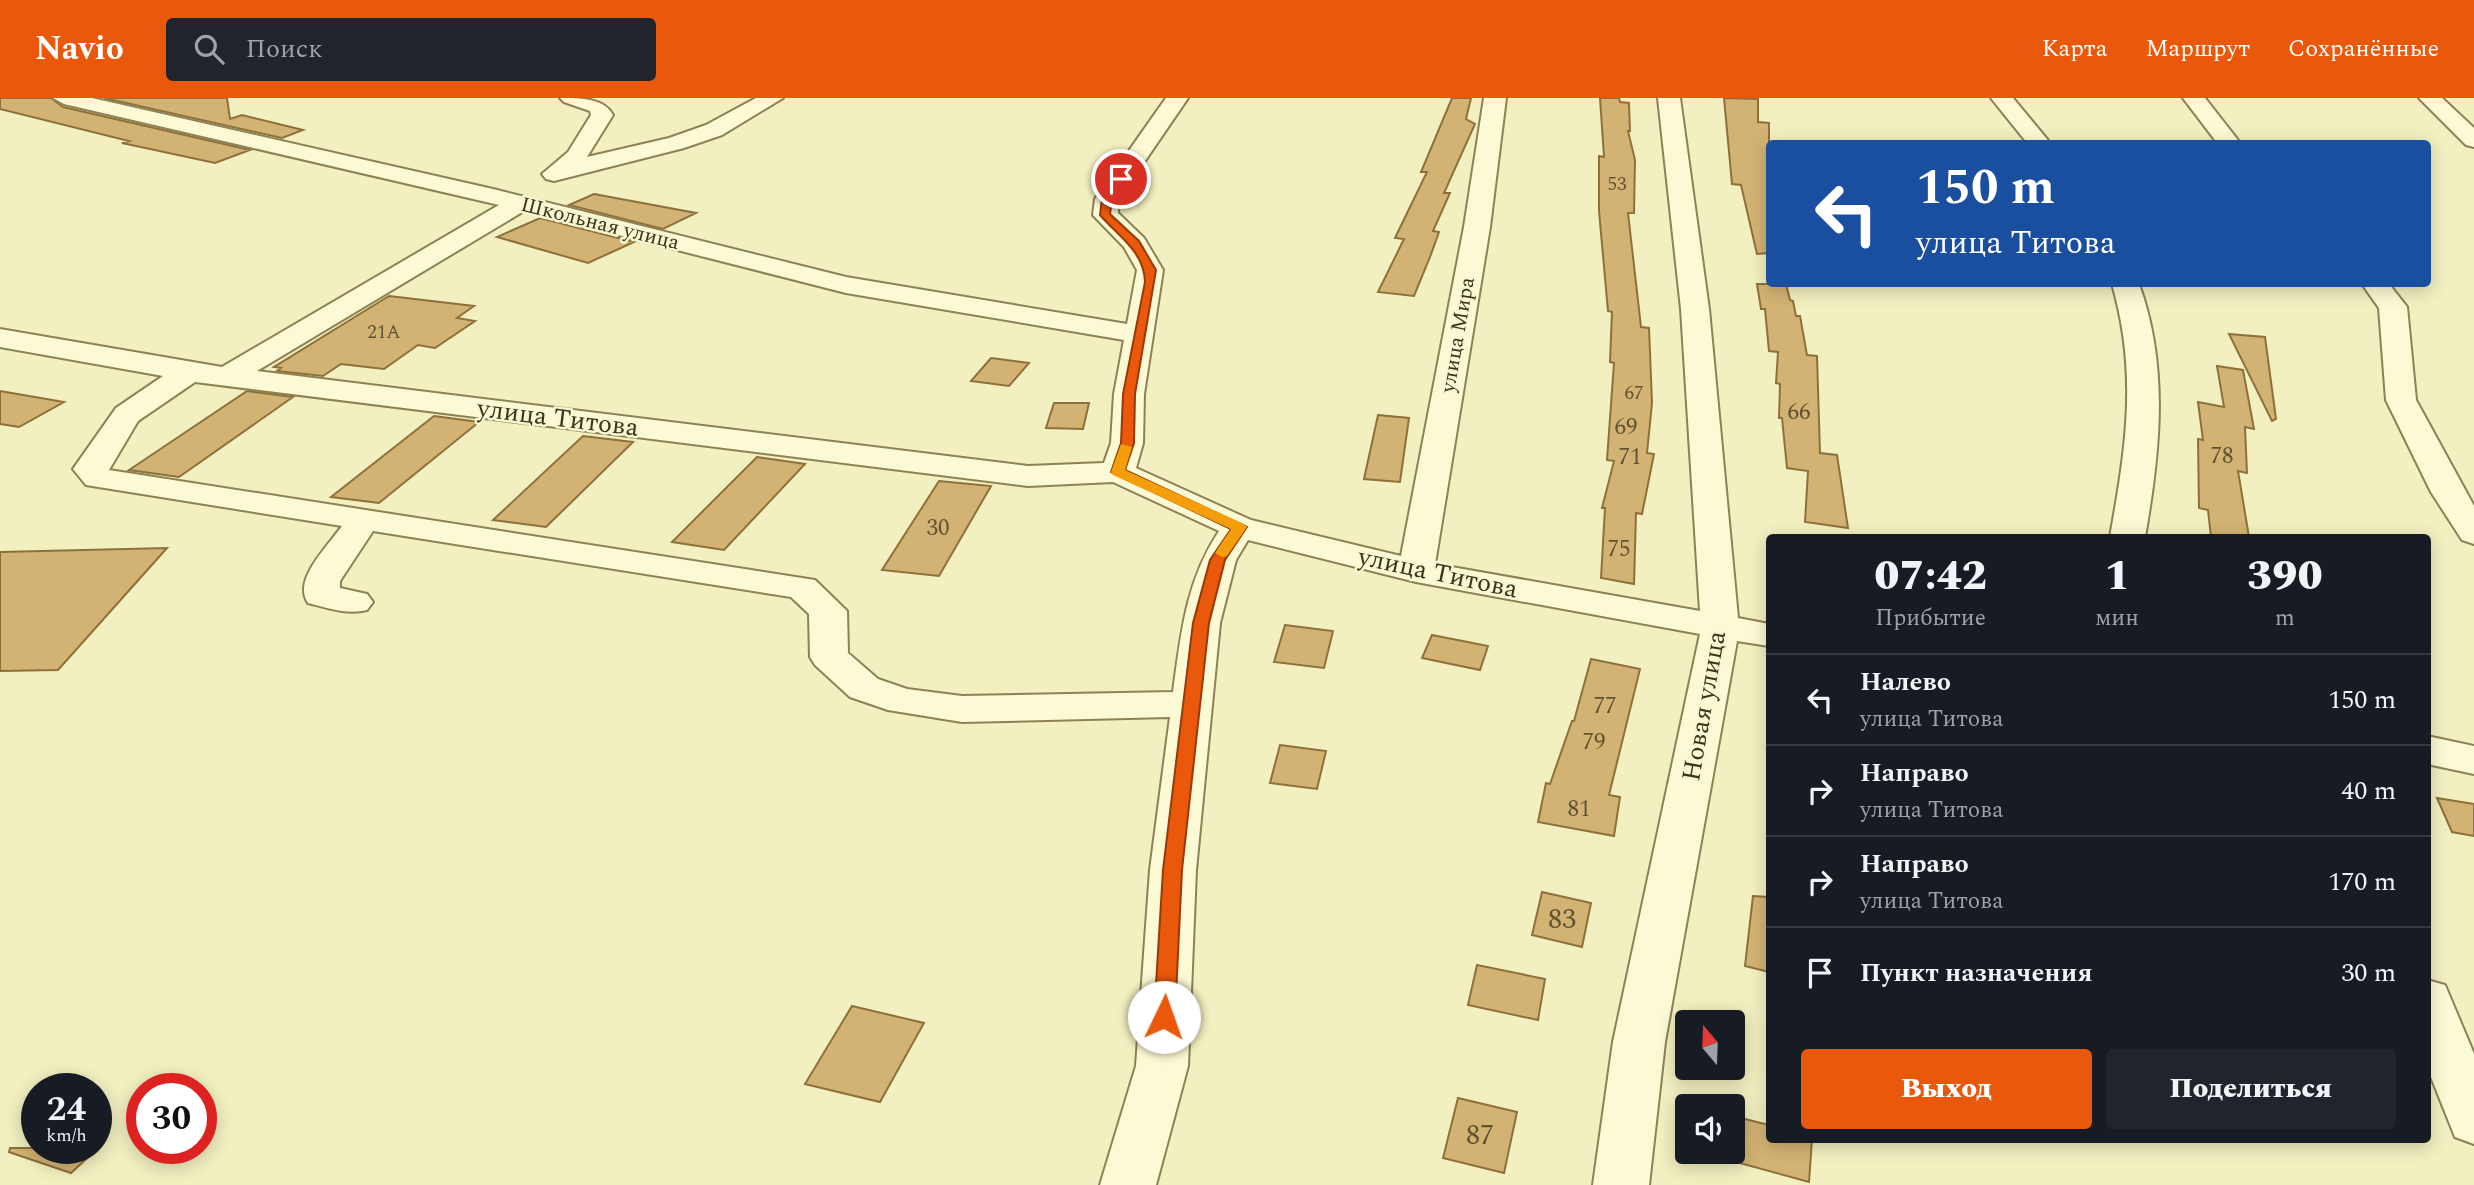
<!DOCTYPE html>
<html lang="ru">
<head>
<meta charset="utf-8">
<style>
	:root { --surface:#171b24; --page:#20242c; --text:#f1f3f6; --muted:#9ea1a6; --line:#363941; --accent:#ea580c }
	body { margin:0; font-family:Spectral,serif; background:var(--page); color:var(--text); height:100vh; display:flex; flex-direction:column; font-size:26px; white-space:nowrap }
	* { box-sizing:border-box; margin:0 }
	p { font-size:23px; color:var(--muted) }
	.icon { flex:none; width:38px; height:38px; fill:none; stroke:currentColor; stroke-width:2; stroke-linecap:round; stroke-linejoin:round }
	.map { position:relative; flex:1; overflow:hidden }
	.side { position:absolute; left:1766px; top:436px; width:665px; height:609px; display:flex; flex-direction:column; background:var(--surface); border-radius:7px; box-shadow:0 4px 18px #0003 }
	.side>* { flex:none }
	.hud { position:absolute; left:1766px; top:42px; width:665px; height:147px; border-radius:7px; box-shadow:0 4px 18px #0003; background:#1a4fa0; color:#fff; overflow:hidden }
	.needle { width:46px; rotate:341deg }
	.tools { position:absolute; left:1675px; top:912px; display:grid; gap:14px }
	.tools a { display:grid; place-items:center; width:70px; height:70px; border-radius:7px; background:var(--surface); box-shadow:0 4px 18px #0003; font-size:35px }
	.speed { position:absolute; left:21px; top:975px; display:flex; gap:14px; font-size:35px; font-weight:700; text-align:center }
	.speed>* { display:grid; place-content:center; width:91px; height:91px; border-radius:50%; background:var(--surface); box-shadow:0 4px 18px #0003; line-height:1 }
	.speed small { font-size:18px; font-weight:400 }
	.speed .limit { border:10px solid #d22; background:#fff; color:#111 }
	.pin { position:absolute; display:grid; place-items:center; width:60px; height:60px; color:#fff; margin:-30px; border:4px solid #fff; border-radius:50%; box-shadow:0 2px 7px #0007 }
	.me { position:absolute; width:77px; margin:-38px; rotate:3deg; stroke-linejoin:round; filter:drop-shadow(0 0 5px #0008) }
	.turn { display:flex; align-items:center; gap:24px; height:147px; padding:0 35px; font-size:32px }
	.turn .icon { width:91px; height:91px; stroke-width:2.5 }
	.turn b { display:block; font-size:49px; line-height:60px }
	.eta { display:flex; justify-content:space-evenly; align-items:center; height:119px; text-align:center }
	.eta b { font-size:42px; font-weight:800; line-height:49px }
	.button { display:flex; gap:14px; margin-top:auto; padding:14px 35px }
	.button a { flex:1; height:80px; border-radius:7px; background:var(--accent); color:#fff; font-size:28px; font-weight:800; line-height:80px; text-align:center }
	.button a+a { background:var(--page); color:var(--text) }
	ul { padding:0; list-style:none }
	li { display:flex; align-items:center; gap:21px; height:91px; padding:0 35px; border-top:2px solid var(--line) }
	li div { flex:1 }
	li b { display:block; font-size:26px }
	li em { font-style:normal }
	header { display:flex; align-items:center; gap:42px; box-sizing:border-box; height:98px; padding:0 35px; background:var(--accent); color:#fff }
	header strong { font-size:33px }
	nav { display:flex; gap:38px; margin-inline-start:auto; font-size:24px }
	.search { width:490px; height:63px; background:var(--page); display:flex; align-items:center; gap:18px; box-sizing:border-box; padding:0 24px; border-radius:7px; color:var(--muted); font-size:26px }
	.map>svg:first-child { display:block }
	.building { fill:#d3b373; stroke:#8e703a; stroke-width:2 }
	.lines { fill:none; stroke-linecap:round; stroke-linejoin:round }
	.minor-casing { stroke:#8d8156; stroke-width:4 }
	.minor { fill:#fcfad4; fill-rule:evenodd }
	.route { fill:#ea580c; stroke:#983908; stroke-width:2 }
	.slow { fill:#f59e0b }
	.labels { text-anchor:middle; dominant-baseline:central; stroke-width:5; stroke-linejoin:round; paint-order:stroke }
	.far-number-label { font-size:19px; fill:#615332 }
	.far-street-label { font-size:21px; fill:#3b331c; stroke:#f8f7d1 }
	.number-label { font-size:23px; fill:#615332 }
	.street-label { font-size:26px; fill:#3b331c; stroke:#f8f7d1 }
	.near-number-label { font-size:28px; fill:#615332 }
</style>
</head>
<body>
<header>
<strong>Navio</strong>
<div class="search"><svg class="icon" aria-label="search" viewBox="0 0 24 24"><circle cx="10" cy="10" r="6"/><path d="M15 15l6 6"/></svg>Поиск</div>
<nav><a>Карта</a><a>Маршрут</a><a>Сохранённые</a></nav>
</header>
<div class="map">
<svg width="2474" height="1087" viewBox="0 0 2474 1087">
	<rect width="100%" height="100%" fill="#f2efc0"/>
	<path class="building" d="M0,0h51l12,9 187,43 -35,13 -93,-20 7,-2 -129,-32z
		M104,0h123l3,21 12,-4 61,15 -21,8z
		M1452,0h19l-5,21 9,5 -31,69h6l-17,38 6,1 -9,25 -16,39 -36,-4 26,-53 -9,-1 32,-66h-6z
		M1600,0h19l1,4 9,1 1,28h-2l7,29 -1,53h-6l13,114 8,1 3,75 -5,50 7,1 -12,60 -6,-1 -2,71 -33,-6 4,-70h-3l12,-47 -7,-1 7,-97 -4,-1 2,-50 -4,-1 -9,-100v-55l5,1z
		M1724,0l34,1v23l11,1v130l-12,1 -16,-69 -9,-1z
		M594,96l102,19 -33,16 -94,-24z
		M540,120l94,24 -46,21 -91,-26z
		M1757,186h29l4,16 3,1 3,15h4l7,39 10,1 3,97 17,2 11,73 -43,-6 3,-51 -21,-3 -5,-50h-3l1,-34 -4,-1 2,-31 -9,-1 -4,-42h-4z
		M389,198l85,10 -17,12 18,3 -40,27 -17,-3 -34,24 -43,-5 -18,12 -46,-5 4,-3 -7,-1z
		M2229,236l36,3 11,82 -4,2z
		M991,260l38,5 -20,23 -38,-5z
		M2217,268l26,4 11,59 -9,-2 2,46 -9,-2 11,66h-38l-3,-27 -9,-2 -1,-69 5,1 -5,-38 26,5z
		M0,293l64,11 -45,25 -19,-3z
		M247,293l46,6 -114,80 -50,-7z
		M1054,305h35l-6,26 -37,-1z
		M1378,317l31,3 -9,64 -36,-3z
		M434,318l45,6 -100,81 -48,-6z
		M583,338l50,6 -87,85 -53,-7z
		M757,359l48,7 -81,86 -52,-8z
		M939,383l52,5 -52,90 -57,-6z
		M167,450l-109,122 -58,1v-119z
		M1285,527l48,6 -9,37 -50,-6z
		M1432,537l56,11 -8,24 -58,-12z
		M1591,561l49,10 -31,126 11,2 -6,39 -76,-14 8,-39 4,1 22,-63h2z
		M1280,647l46,6 -9,38 -47,-6z
		M2437,700l37,6v32l-22,-4z
		M1542,794l49,11 -9,44 -50,-12z
		M1753,798l16,1v75l-24,-6z
		M1477,867l68,14 -7,41 -70,-15z
		M852,908l72,17 -44,79 -75,-18z
		M1458,1000l59,14 -13,61 -61,-15z
		M1741,1020l28,7v14h43l-3,43 -73,-20z
		M10,1050h88l-27,25 -62,-21z"/>
	<g class="lines">
		<defs>
			<path id="minor" d="M53,0h39l401,91 353,88 281,47 10,-54 -13,-23 -31,-32 2,-16 71,-101h22l-69,101 -1,14 26,25 19,32 -19,124 -1,49 -7,25 115,52 150,36 63,-329 20,-129h22l-16,129 -55,337 265,47 -19,-302 -23,-211h22l29,211 29,309 31,6v22l-32,-5 -72,401 -16,143h-56l20,-143 87,-408 -284,-52 -168,-42 -12,20 -16,63 -24,247 -8,196 -32,119h-56l36,-119 14,-196 20,-153 -208,5 -74,-12 -38,-13 -35,-32 -5,-8 -1,-43 -18,-17 -418,-66 -33,50v7l27,6 6,8 -6,8c-20,5 -39,-2 -59,-7 -16,-23 20,-57 34,-77l-256,-41 -13,-16 43,-61 47,-32 -163,-29v-18l222,38 277,-162 -435,-101zM524,113l322,82 278,47 -10,54 -3,49 -7,20 -76,3 -771,-95zM195,284l833,104 85,-4 106,49c-33,50 -38,102 -46,161l-211,4 -55,-7 -29,-10 -30,-26 -1,-42 -32,-31 -706,-110 29,-49z
				M560,0c21,0 44,0 53,17l-26,42 82,-19 37,-13 50,-27h27l-61,37 -38,13 -130,33 -8,-2 -4,-5 26,-22 23,-37 -1,-4 -26,-9z
				M1991,0h22l38,46h-23z
				M2183,0h22l36,46h-23z
				M2419,0h23l32,30v19l-8,-2z
				M2112,186h27c30,82 21,168 6,253h-35c16,-89 28,-164 2,-253z
				M2362,186h27l18,23 9,93 58,106v38l-12,-4 -31,-48 -45,-92 -7,-92z
				M2427,638l47,10v28l-47,-10z
				M2427,882l18,5 29,69v90l-19,-7 -28,-70z"/>
		</defs>
		<use href="#minor" class="minor-casing"/>
		<use href="#minor" class="minor"/>
	</g>
	<path class="route" d="M1117,79l9,2 -14,20 -2,15 29,27 17,29 -21,124 -1,49 -9,27 122,57 -22,33 -16,63 -27,247 -7,147 -3,6h-15l-3,-6 9,-147 30,-247 17,-63 21,-31 -120,-57 10,-29 2,-49 22,-112c-1,-31 -27,-46 -45,-67l2,-16z"/>
	<path class="slow" d="M1121,346l11,3 -7,23 119,54 3,3 -20,29 -5,1 -7,-4 16,-24 -118,-54 -2,-3z"/>
	<g class="labels">
		<g class="far-number-label">
			<text x="1617" y="86">53</text>
			<text x="384" y="234">21А</text>
			<text x="1634" y="295">67</text>
		</g>
		<g class="far-street-label">
			<text transform="translate(600 126) rotate(14)">Школьная улица</text>
			<text transform="translate(1458 237) rotate(-80)">улица Мира</text>
		</g>
		<g class="number-label">
			<text x="1799" y="314">66</text>
			<text x="1626" y="329">69</text>
			<text x="2222" y="358">78</text>
			<text x="1630" y="359">71</text>
			<text x="938" y="430">30</text>
			<text x="1619" y="451">75</text>
			<text x="1605" y="608">77</text>
			<text x="1594" y="644">79</text>
			<text x="1579" y="711">81</text>
		</g>
		<g class="street-label">
			<text transform="translate(558 320) rotate(7)">улица Титова</text>
			<text transform="translate(1438 475) rotate(12)">улица Титова</text>
			<text transform="translate(1704 608) rotate(-80)">Новая улица</text>
		</g>
		<g class="near-number-label">
			<text x="1562" y="821">83</text>
			<text x="1480" y="1037">87</text>
		</g>
	</g>
</svg>
<div class="tools">
<a><svg class="needle" viewBox="-14 -14 28 28"><path d="M0-13l5 13h-10z" fill="#e53935"/><path d="M0 13l5-13h-10z" fill="#9ea1a6"/></svg></a>
<a><svg class="icon" aria-label="sound" viewBox="0 0 24 24"><path d="M4 9h4l5-4v14l-5-4H4zM17 9q2 3 0 6"/></svg></a>
</div>
<div class="speed"><div>24<small>km/h</small></div><div class="limit">30</div></div>
<div class="pin" style="left:1121px;top:81px;background:#d93025"><svg class="icon" aria-label="arrive" viewBox="0 0 24 24"><path d="M6 21V4h12l-3 4 3 4H6"/></svg></div>
<svg class="me" style="left:1164px;top:919px" viewBox="-20 -20 40 40"><circle r="19" fill="#fff"/><path d="M0-13L10 11 0 6-10 11z" fill="#ea580c"/></svg>
<div class="hud">
<div class="turn"><svg class="icon" aria-label="left" viewBox="0 0 24 24"><path d="M17 20v-9H6M10 6l-5 5 5 5"/></svg><div><b>150 m</b>улица Титова</div></div>
</div>
<section class="side">
<div class="eta">
<div><b>07:42</b><p>Прибытие</p></div>
<div><b>1</b><p>мин</p></div>
<div><b>390</b><p>m</p></div>
</div>
<ul>
<li><svg class="icon" aria-label="left" viewBox="0 0 24 24"><path d="M17 20v-9H6M10 6l-5 5 5 5"/></svg><div><b>Налево</b><p>улица Титова</p></div><em>150 m</em></li>
<li><svg class="icon" aria-label="right" viewBox="0 0 24 24"><path d="M7 20v-9h11M14 6l5 5-5 5"/></svg><div><b>Направо</b><p>улица Титова</p></div><em>40 m</em></li>
<li><svg class="icon" aria-label="right" viewBox="0 0 24 24"><path d="M7 20v-9h11M14 6l5 5-5 5"/></svg><div><b>Направо</b><p>улица Титова</p></div><em>170 m</em></li>
<li><svg class="icon" aria-label="arrive" viewBox="0 0 24 24"><path d="M6 21V4h12l-3 4 3 4H6"/></svg><div><b>Пункт назначения</b></div><em>30 m</em></li>
</ul>
<div class="button"><a>Выход</a><a>Поделиться</a></div>
</section>
</div>
</body>
</html>
